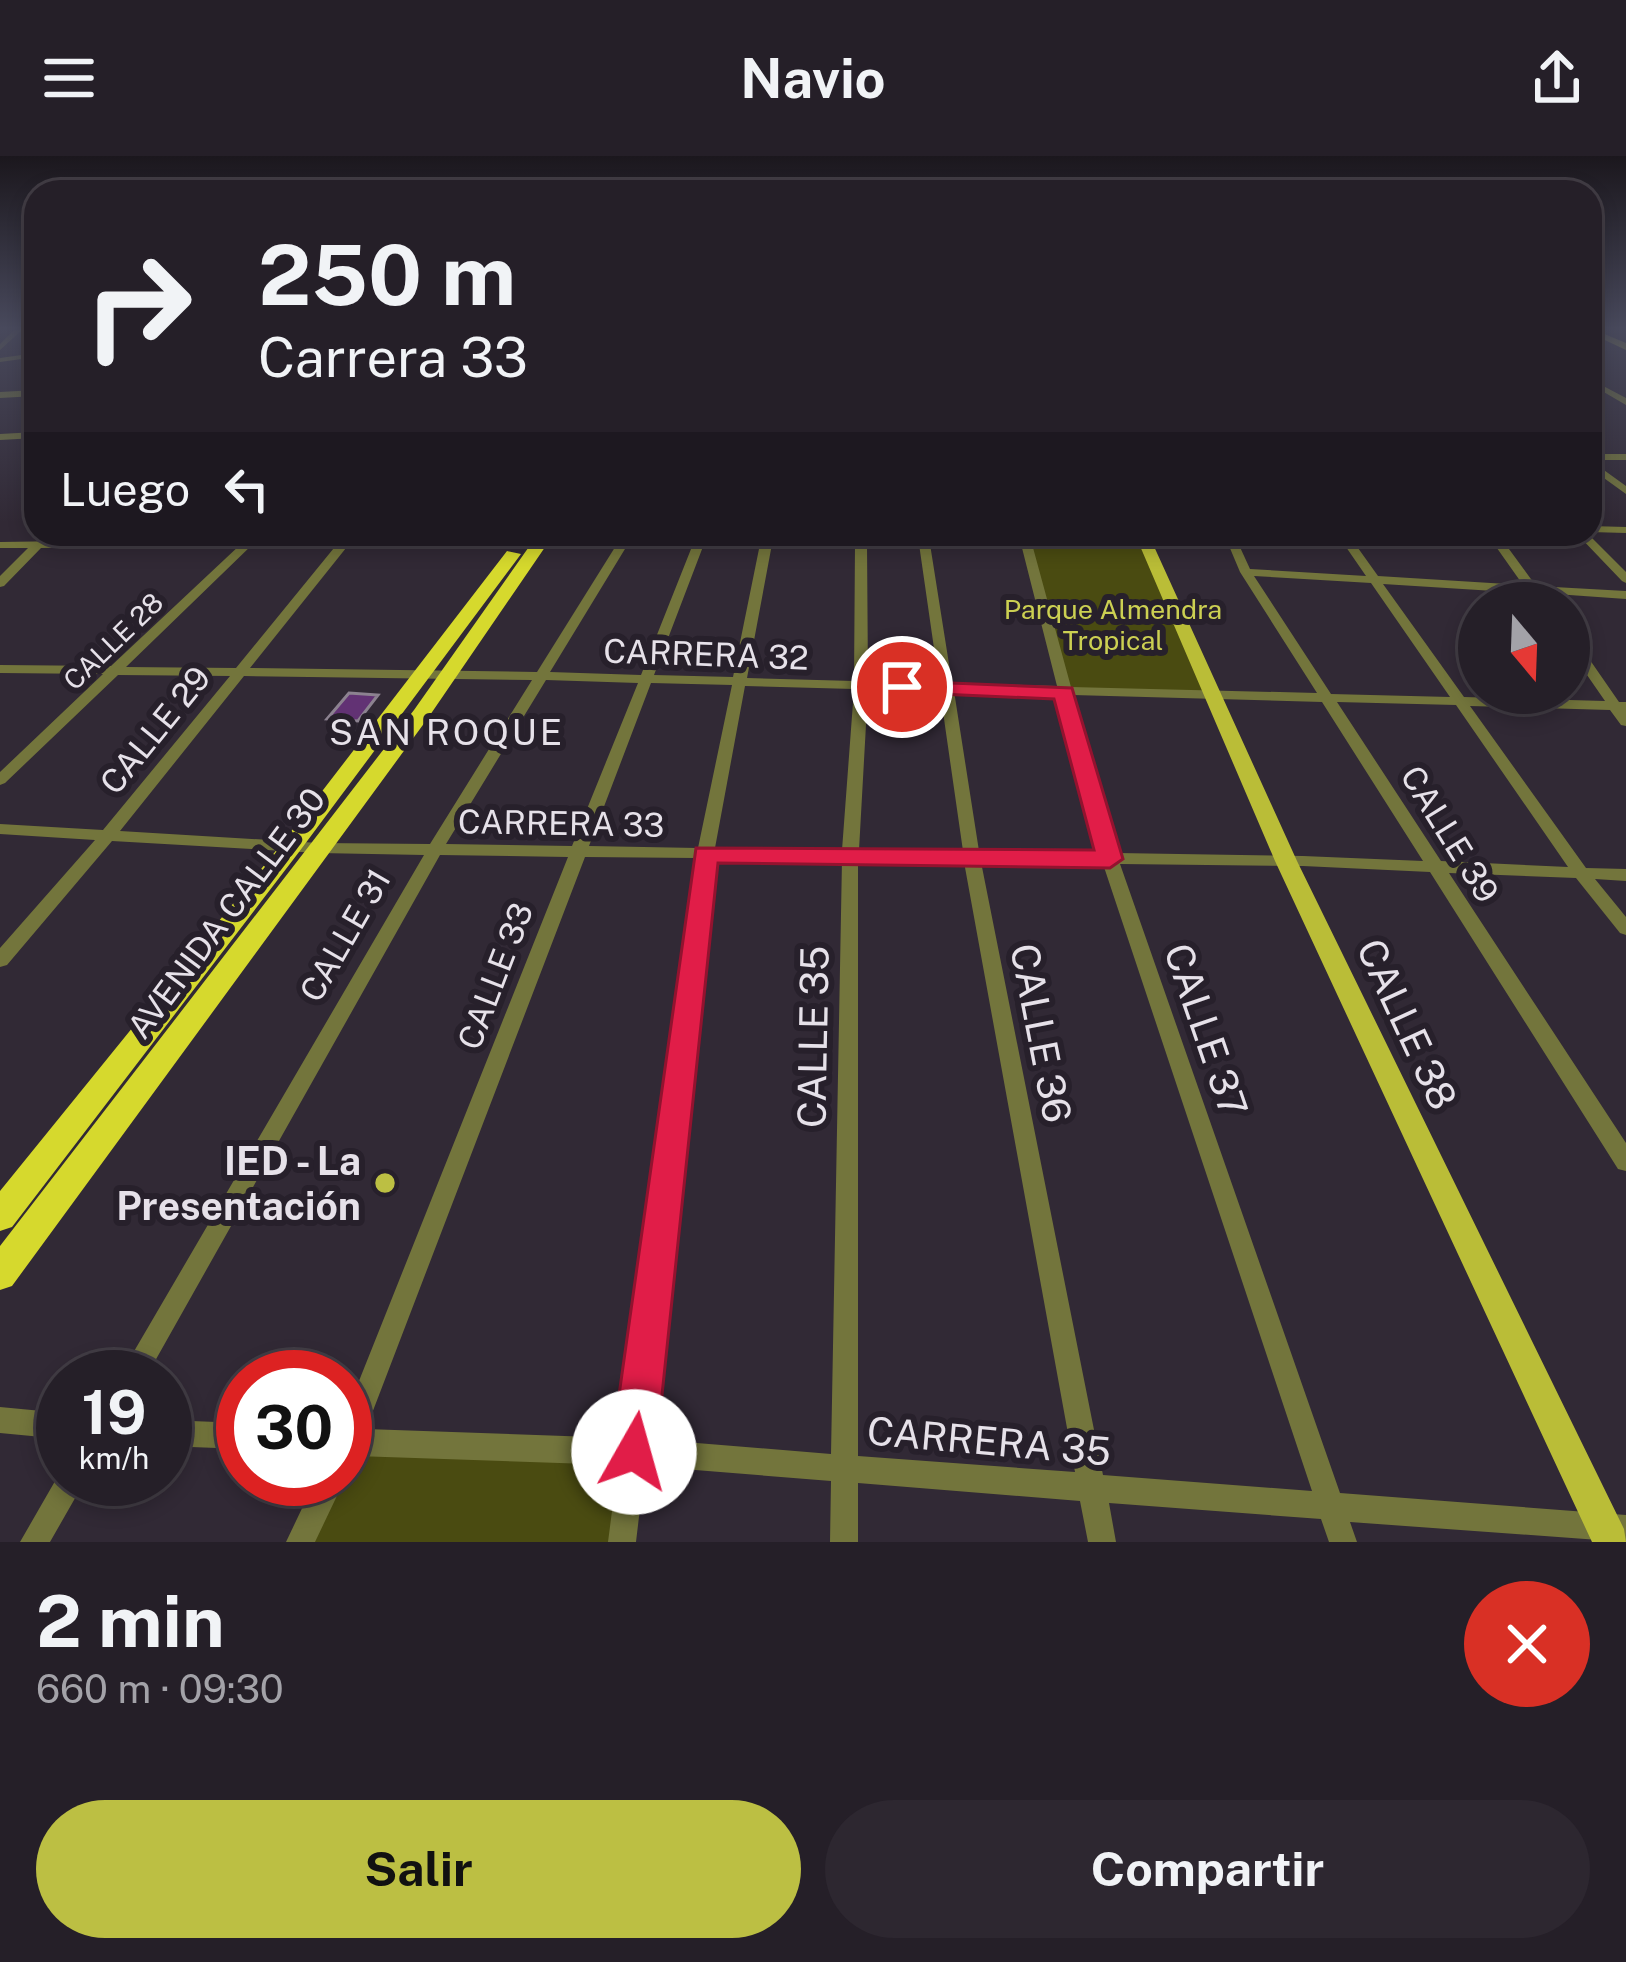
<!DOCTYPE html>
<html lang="es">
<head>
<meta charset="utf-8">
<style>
	:root { --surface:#251f28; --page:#2d2730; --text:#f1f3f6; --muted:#a3a2a8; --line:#423d45; --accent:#bcbf43 }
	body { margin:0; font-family:"Public Sans",sans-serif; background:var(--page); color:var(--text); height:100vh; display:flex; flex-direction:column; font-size:45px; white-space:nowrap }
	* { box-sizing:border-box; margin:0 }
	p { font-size:39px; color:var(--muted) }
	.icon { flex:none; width:66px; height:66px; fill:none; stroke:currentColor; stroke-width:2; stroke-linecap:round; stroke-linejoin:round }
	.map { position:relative; height:1386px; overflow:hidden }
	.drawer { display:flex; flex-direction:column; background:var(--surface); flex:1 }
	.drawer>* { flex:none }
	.top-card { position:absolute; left:24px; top:24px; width:1578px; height:366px; border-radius:36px; box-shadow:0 6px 18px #0003,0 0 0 3px var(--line); background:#251f28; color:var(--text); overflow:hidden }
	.needle { width:78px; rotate:161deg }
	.buttons { position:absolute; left:1458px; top:426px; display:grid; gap:24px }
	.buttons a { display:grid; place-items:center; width:132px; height:132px; border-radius:50%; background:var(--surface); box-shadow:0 6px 18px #0003,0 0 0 3px var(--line); font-size:60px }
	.speed { position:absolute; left:36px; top:1194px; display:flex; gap:24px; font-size:60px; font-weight:700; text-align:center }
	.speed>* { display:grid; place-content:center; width:156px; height:156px; border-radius:50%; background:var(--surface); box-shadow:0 6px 18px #0003,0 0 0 3px var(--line); line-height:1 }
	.speed small { font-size:30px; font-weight:400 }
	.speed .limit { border:18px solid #d22; background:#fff; color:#111 }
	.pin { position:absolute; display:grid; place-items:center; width:102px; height:102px; color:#fff; margin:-51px; border:6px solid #fff; border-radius:50%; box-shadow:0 3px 12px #0007 }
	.me { position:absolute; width:132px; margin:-66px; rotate:7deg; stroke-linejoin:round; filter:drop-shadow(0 0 9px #0008) }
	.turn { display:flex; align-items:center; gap:42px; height:252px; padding:0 36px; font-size:54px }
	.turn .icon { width:156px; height:156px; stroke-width:2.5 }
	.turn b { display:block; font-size:84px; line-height:102px }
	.then { display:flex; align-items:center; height:114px; padding:0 36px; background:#0003; gap:24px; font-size:45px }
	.round { display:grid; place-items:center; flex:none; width:126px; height:126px; border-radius:63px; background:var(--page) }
	.summary { display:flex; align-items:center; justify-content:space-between; height:204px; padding:0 36px }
	h1 { font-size:72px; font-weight:700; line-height:90px }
	.button { display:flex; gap:24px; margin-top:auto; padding:24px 36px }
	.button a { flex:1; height:138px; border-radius:72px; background:var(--accent); color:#111; font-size:48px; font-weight:700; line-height:138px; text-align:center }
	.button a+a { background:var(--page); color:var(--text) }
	header { display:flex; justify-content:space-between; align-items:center; height:156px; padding:0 36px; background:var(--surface); font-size:54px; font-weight:700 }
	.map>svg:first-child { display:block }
	.green { fill:#4a4b11 }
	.building { fill:#623274; stroke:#8c8290; stroke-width:3 }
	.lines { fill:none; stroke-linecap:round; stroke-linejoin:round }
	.minor { fill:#73753c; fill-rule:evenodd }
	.major { fill:#babd37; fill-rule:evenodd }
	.highway { fill:#d6d92d; fill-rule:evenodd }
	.route { fill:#e11d48; stroke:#92132f; stroke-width:3 }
	.poi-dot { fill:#bcbf43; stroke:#27202b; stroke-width:4.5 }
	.labels { text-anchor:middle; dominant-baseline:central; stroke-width:12; stroke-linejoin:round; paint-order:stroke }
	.far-park-label { font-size:27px; fill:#ccd052; stroke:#27202b }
	.far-street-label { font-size:27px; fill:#e6e1e9; stroke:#27202b }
	.street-label { font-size:33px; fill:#e6e1e9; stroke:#27202b }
	.neighbourhood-label { font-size:36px; letter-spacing:3px; fill:#e6e1e9; stroke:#27202b }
	.near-street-label { font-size:39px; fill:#e6e1e9; stroke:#27202b }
	.near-poi-label { font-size:39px; font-weight:bold; fill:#e6e1e9; stroke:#27202b; text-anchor:end }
</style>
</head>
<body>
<header><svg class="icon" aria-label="menu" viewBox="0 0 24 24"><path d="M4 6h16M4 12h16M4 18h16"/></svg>Navio<svg class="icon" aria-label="share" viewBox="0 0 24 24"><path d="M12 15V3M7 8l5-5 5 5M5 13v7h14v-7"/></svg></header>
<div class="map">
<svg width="1626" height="1386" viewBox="0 0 1626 1386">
	<rect width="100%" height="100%" fill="#312935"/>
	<path class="green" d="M1144,383l71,157 -151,-4 -39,-152z
		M345,1295l289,1 -12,90h-321l44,-63z"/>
	<path class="building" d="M349,537l29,2 -20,26 -31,-2z"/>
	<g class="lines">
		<path class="minor" d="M16,172h8l-24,22v-6z
			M36,197v4l-36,5v-4z
			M1590,223l36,19v7l-36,-21z
			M36,234v6l-36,2v-6z
			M36,276v6l-36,2v-6z
			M1590,298h36v6h-36z
			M1590,304l36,26v8l-36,-26z
			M1590,370l36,1v6l-36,-1z
			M346,378h10l-1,3h266l2,-3h10l-1,3h64l1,-3h10v3h55l1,-3h10v3h83v-3h10v3h52v-3h10l1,3 90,1v-4h10l1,4h77l40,-4 3,5 -6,3 -112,2 39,143 246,6 -77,-121 -16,-38h10l16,35 116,7 -29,-42h11l30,42 145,9 -36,-51h11l38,52 90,5v8l-85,-6 7,10h-12l-8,-10 -145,-9 81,113 141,4 -36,-52v-13l5,1 45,65h7v24l-5,-1 -11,-15 -140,-4 116,162 40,1v12l-31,-2 31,38v18l-6,-2 -44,-55 -127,-5 177,270v28l-8,-2 -188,-297 -127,-6 -183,-2 220,629 286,22v27l-276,-20 7,20h-28l-8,-23 -212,-16 7,39h-28l-8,-41 -222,-18v59h-28l1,-61 -186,-15 -9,76h-28l10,-77 -262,-9 -1,4 -10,4v-48l223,-559 -128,-2 -294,522h-27l305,-522 -105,-2 -207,-12 -105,124 -7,2v-19l95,-108 -95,-6v-10l103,6 127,-154 -112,-1 -113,108 -5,2v-13l103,-98 -103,-1v-8l111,1 130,-122 -200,4 -37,38 -4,1v-11l28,-28h-28v-6l344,-5zM254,387h84l-102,125 -110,-1zM350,387l267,1 -80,128 -287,-4zM628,388h65l-52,131 -91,-3zM704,388h56l-27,133 -79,-2zM772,388h83l-1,137 -107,-3zM867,388h52l20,139 -71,-2zM930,388h91l36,142 -105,-3zM1254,420l117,7 79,114 -119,-3zM244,520l288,4 -102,164 -111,-1 -199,-12zM546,524l92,3 -66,163 -126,-2zM651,527l81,2 -34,163 -109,-2zM745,530l109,3 -12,161 -127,-2zM868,533l72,2 23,160 -104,-1zM954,535l106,3 40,159 -121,-2zM1073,539l249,7 101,159 -120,-5 -186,-3zM1337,546l119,3 112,162 -127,-6zM585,701l111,1 -75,580 -255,-9zM713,703l129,1 -11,594 -183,-15zM858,704l106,2 111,610 -217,-16zM981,706l122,2 209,627 -209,-16z
			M1220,378v4l-4,1 -46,-1 -5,-3z
			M1577,378h11l38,38v11l-4,-2z
			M0,1251l63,6v26l-63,-6z
			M165,1264l78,3v26l-78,-3z
			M62,1313l1,10h23l-36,63h-30z
			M316,1323h29l-30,63h-29z"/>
		<path class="major" d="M1590,172l36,15v7l-36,-17z
			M1149,378h33l-30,8 145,319 327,668 2,13h-34l-317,-681 -138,-322z"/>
		<path class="highway" d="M538,378h16l-126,184 -416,568 -12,4v-44l414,-536z
			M507,395l14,3 -222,298 -287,375 -12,4v-40l283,-349z"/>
	</g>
	<linearGradient id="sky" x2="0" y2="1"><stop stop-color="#1b171d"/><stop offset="0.47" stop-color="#48495c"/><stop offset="1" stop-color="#48495c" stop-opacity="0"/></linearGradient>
	<rect width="1626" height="366" fill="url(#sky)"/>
	<path class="route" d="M902,525l170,7 51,171 -13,9 -392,-5 -62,589 -7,16 -15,6 -16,-6 -7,-16 85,-604 398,2 -40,-151 -160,-7v-9z"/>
	<circle class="poi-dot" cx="385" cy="1027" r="12"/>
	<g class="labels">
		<g class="far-park-label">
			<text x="1113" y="453">Parque Almendra<tspan x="1113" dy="31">Tropical</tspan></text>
		</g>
		<g class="far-street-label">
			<text transform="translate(113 485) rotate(-44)">CALLE 28</text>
		</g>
		<g class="street-label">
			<text transform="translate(706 498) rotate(2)">CARRERA 32</text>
			<text transform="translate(155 574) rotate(-51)">CALLE 29</text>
			<text transform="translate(561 667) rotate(1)">CARRERA 33</text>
			<text transform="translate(1450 678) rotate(58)">CALLE 39</text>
			<text transform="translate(226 757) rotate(-53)">AVENIDA CALLE 30</text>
			<text transform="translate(345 779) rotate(-60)">CALLE 31</text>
			<text transform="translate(495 820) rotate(-69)">CALLE 33</text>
		</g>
		<g class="neighbourhood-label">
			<text x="447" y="576">SAN ROQUE</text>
		</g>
		<g class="near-street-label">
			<text transform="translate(1407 868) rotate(65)">CALLE 38</text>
			<text transform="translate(1206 874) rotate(71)">CALLE 37</text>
			<text transform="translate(1041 877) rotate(79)">CALLE 36</text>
			<text transform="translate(813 881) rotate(-89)">CALLE 35</text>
			<text transform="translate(989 1285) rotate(5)">CARRERA 35</text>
		</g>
		<g class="near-poi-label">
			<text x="361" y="1005">IED - La<tspan x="361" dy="45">Presentación</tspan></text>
		</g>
	</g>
</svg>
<div class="buttons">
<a><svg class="needle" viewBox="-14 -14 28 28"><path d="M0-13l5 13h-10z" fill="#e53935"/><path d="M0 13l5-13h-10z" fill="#a3a2a8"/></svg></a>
</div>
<div class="speed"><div>19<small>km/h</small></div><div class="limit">30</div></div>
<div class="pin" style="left:902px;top:531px;background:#d93025"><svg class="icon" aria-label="arrive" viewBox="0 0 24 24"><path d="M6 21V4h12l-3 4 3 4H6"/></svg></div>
<svg class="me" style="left:634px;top:1296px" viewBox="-20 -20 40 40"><circle r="19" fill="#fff"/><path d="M0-13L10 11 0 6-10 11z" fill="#e11d48"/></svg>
<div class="top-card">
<div class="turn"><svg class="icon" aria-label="right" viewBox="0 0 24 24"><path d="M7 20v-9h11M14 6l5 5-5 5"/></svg><div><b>250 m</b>Carrera 33</div></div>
<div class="then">Luego<svg class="icon" aria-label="left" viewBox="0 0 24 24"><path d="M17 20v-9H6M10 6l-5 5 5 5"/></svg></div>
</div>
</div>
<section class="drawer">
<div class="summary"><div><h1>2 min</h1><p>660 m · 09:30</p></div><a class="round" style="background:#d93025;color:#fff"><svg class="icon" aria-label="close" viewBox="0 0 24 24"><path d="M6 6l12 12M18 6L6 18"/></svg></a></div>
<div class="button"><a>Salir</a><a>Compartir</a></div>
</section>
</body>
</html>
